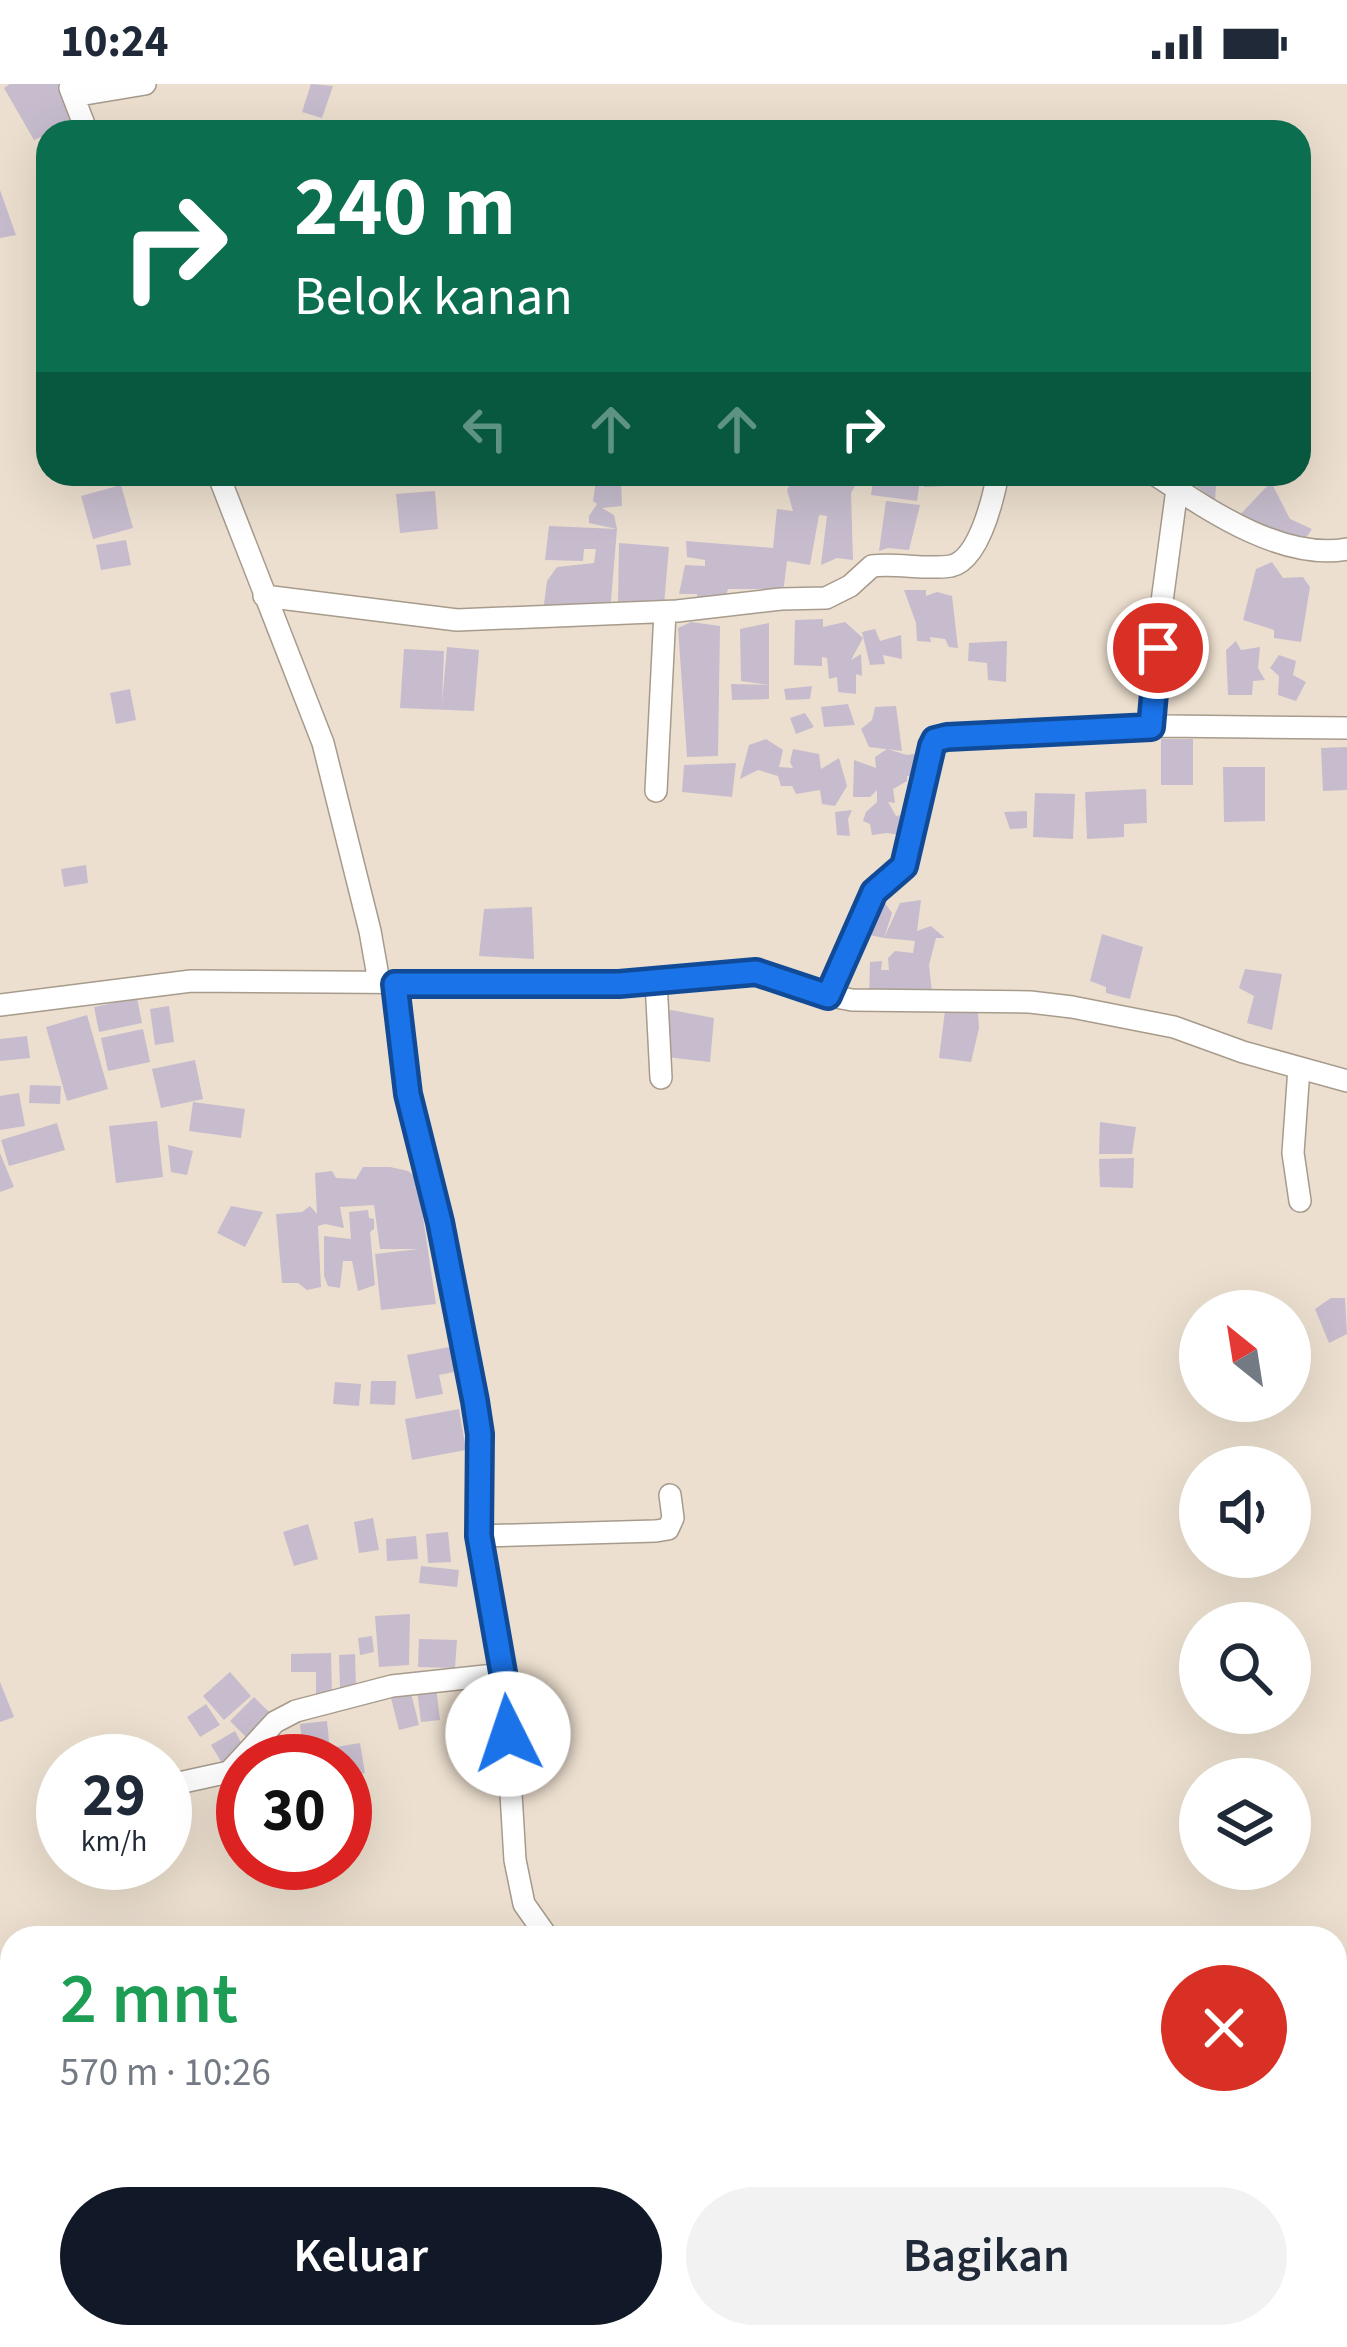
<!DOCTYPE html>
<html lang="id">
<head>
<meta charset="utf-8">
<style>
	:root { --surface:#fff; --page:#f2f2f3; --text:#1f2937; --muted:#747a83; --accent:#111827 }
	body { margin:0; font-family:"Source Sans 3",sans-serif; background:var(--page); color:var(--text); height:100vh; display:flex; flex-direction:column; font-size:45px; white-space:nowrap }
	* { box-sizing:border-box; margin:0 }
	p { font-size:39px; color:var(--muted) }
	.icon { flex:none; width:66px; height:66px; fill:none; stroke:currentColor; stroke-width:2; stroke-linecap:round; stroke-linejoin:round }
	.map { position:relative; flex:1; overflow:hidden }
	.panel { position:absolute; left:0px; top:1842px; width:1347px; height:423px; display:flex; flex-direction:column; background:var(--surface); border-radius:36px 36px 0 0; box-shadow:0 12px 48px #0002 }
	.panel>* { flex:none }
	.banner { position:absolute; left:36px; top:36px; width:1275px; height:366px; border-radius:36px; box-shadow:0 12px 48px #0002; background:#0b6e4f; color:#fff; overflow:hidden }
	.needle { width:78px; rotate:330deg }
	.controls { position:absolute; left:1179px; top:1206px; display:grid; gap:24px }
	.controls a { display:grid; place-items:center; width:132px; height:132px; border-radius:50%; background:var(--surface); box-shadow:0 12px 48px #0002; font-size:60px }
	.speed { position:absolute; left:36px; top:1650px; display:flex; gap:24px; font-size:60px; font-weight:700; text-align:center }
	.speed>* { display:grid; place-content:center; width:156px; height:156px; border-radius:50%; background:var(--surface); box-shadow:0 12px 48px #0002; line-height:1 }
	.speed small { font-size:30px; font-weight:400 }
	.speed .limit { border:18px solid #d22; background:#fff; color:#111 }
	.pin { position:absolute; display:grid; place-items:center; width:102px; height:102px; color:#fff; margin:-51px; border:6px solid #fff; border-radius:50%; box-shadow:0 3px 12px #0007 }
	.me { position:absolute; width:132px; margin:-66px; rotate:356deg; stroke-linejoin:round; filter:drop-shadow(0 0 9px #0008) }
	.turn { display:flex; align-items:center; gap:42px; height:252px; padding:0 60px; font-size:54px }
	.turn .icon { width:156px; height:156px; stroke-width:2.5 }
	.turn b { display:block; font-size:84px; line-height:102px }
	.lanes { display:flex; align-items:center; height:114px; padding:0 60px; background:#0003; justify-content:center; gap:60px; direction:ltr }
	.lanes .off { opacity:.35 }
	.round { display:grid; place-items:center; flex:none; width:126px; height:126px; border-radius:63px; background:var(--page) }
	.summary { display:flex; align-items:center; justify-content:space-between; height:204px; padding:0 60px }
	h1 { font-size:72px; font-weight:600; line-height:90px; color:#1e9e55 }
	.action { display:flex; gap:24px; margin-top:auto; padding:24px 60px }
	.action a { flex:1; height:138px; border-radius:72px; background:var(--accent); color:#fff; font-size:48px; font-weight:600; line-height:138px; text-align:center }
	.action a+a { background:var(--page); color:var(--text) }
	.status { display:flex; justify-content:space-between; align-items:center; height:84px; padding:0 60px; background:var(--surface); direction:ltr }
	.status svg { height:33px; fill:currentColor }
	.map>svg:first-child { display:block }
	.building { fill:#c6bccd }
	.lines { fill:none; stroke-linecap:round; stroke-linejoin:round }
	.minor-casing { stroke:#a79b8c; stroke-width:24 }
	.minor { stroke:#fff; stroke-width:21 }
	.route-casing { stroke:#114b97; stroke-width:30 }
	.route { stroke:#1a73e8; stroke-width:21 }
</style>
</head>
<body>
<div class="status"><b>10:24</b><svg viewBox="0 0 49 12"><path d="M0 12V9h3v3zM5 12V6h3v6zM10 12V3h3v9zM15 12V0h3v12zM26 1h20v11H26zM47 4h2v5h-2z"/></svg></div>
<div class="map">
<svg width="1347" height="2263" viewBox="0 0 1347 2263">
	<rect width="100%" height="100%" fill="#ecdfcf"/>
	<path class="building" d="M10,0h48l16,39 -40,17 -30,-52z
		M311,0l22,2 -11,32 -20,-6z
		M337,36l22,1v11h-23z
		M0,106l16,45 -16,3z
		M603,390h8l10,6 1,26 -20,2 12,7 3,14 -7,84 -22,1 -4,-10 -9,-1 -2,11 -19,1 -10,-11 3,-23 10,-14 37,-4 2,-14h-12l-1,12 -38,-1 4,-34 68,3 -28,-6v-7l8,-12 -4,-3 3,-20z
		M796,390l65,1 -10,18 2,67 -16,-2 -16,7 6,-49 -8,-1 -9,50 -23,-4 -4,32 -10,-4h-45l-5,17 -25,-2 -1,-10h-18l6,-29 20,1v-6l-18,-3 -1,-16 87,7 4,-39 16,2 -6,-21z
		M874,390l22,5v-5h25l-4,27 -46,-6z
		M925,390h65v7l-11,3 -9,-7v8l-46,2z
		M1179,390h38l-2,26z
		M1271,398l19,37 22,10 -13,19 -63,-29z
		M121,401l12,43 -40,11 -12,-43z
		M435,407l3,38 -38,4 -4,-39z
		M886,417l34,4 -11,45 -21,-2 -9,3z
		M126,456l5,25 -30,5 -5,-25z
		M619,459l50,4 -5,58 -46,-2z
		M1272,478l11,16 20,-1 7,10 -9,55 -27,-4v-8l-31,-10 13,-51z
		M904,506h22v6l11,-4 15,4 6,52 -9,-1 -4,-8 -15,-2 1,5 -14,-1 -1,-18z
		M823,535v8l22,-5 18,16 -12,22 10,-6 1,22 -6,-2v20l-18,-2 -1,-15 -8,2 -2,-21 -5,-1v9l-28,-1 1,-45z
		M691,538l29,4 -2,130 -31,1 -9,-129z
		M769,539v62l-28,-4 -1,-52z
		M875,545l5,12 21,-6 1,24 -19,-4 2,9 -15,1 -8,-33z
		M1007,557l-1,41 -18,-2 -1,-17 -19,-2 1,-18z
		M1236,557l5,9 19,-3 -2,21 7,12 -12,1 -1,14h-24l-2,-45z
		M447,563l32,3 -5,61 -74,-3 4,-59 40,2 -2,52z
		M1279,571l17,6 -3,14 13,7 -10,19 -18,-6 1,-19 -9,-8z
		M731,600l38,1v14l-37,1z
		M812,602l-2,13 -24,1 -2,-11z
		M130,605l6,31 -20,4 -6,-31z
		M848,620l7,21 -31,2 -3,-20z
		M896,622l6,45 -33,-4 -8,-18 11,-9 3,-13z
		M805,629l9,14 -18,7 -6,-16z
		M766,655l17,11 -4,17 14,1 -3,-6 3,-13 26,5 2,15 18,-11 8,28 -12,20 -13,-2 -2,-14 -24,4 -4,-8h-11l-3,-10 -20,-6 -18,9 9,-34z
		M1161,655h32v46h-32z
		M1347,663v43l-24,1 -2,-43z
		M887,665l20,6 23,-3 -5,24h-18v5l-14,8 2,14 -7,-1 8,14 21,-4 -6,25 -24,-4 -15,2 -2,-11 -7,-3 3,-9 11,-10v-12l-7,7h-17l1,-37 22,8 -1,-11z
		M736,679l-4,34 -50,-5 2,-27z
		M1223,683h42v54l-41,1z
		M1146,705l1,34 -23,1v13l-37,2 -2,-47z
		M1035,709l40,1 -2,45 -40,-2z
		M852,726l-4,9 2,17 -13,-1 -2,-23z
		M1027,727v17l-17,1 -6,-17z
		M86,781l2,18 -24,4 -3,-18z
		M863,797l24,9 -2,13 7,10 -8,25 16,-35 21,-3 -4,31 14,-5 14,12h-9l-7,27 4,36 -22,-1 -6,-12 -2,12h-34l1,-38 12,-1 -1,9h8l-1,-12 7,-7 18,2 2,-12 -31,-3 -38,-8z
		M532,823l2,52 -55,-3 5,-47z
		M1102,850l41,13 -13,52 -24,-6v-6l-16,-6z
		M1245,885l37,5 -10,56 -25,-7 7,-27 -15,-8z
		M137,914l5,25 -43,9 -5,-25z
		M169,922l5,36 -19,3 -5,-36z
		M671,926l43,8 -4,44 -44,-5v-44z
		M945,927l33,1 1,16 -8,34 -32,-4z
		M87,931l21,74 -41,12 -21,-74z
		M143,945l7,33 -42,9 -7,-33z
		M27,952l3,22 -30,3v-22z
		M195,976l8,39 -42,9 -9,-39z
		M30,1001l31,1 -1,18 -31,-1z
		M19,1009l6,33 -25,4v-34z
		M193,1018l52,7 -4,29 -52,-7z
		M157,1037l6,56 -47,6 -7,-57z
		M1100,1038l36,5 -4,27h-33z
		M57,1039l8,27 -56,16 -8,-26z
		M168,1061l25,6 -6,24 -16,-3z
		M0,1069l14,34 -14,5z
		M1134,1074l-1,30 -33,-1 -1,-28z
		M363,1083h27l18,4 18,14 2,10 -8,2 16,107 -55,6 -6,-56 44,-5h-39l-6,-44 -34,2 4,21 -19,-4 -7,2 3,61 -14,3 -9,-7h-16l-6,-69 26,-2 8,-6 7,8 -2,-41 17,-2 4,7 20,1z
		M231,1122l32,6 -18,35 -28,-14z
		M368,1126l1,8 5,1v10l-4,3 5,53 -17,6 -6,-30h-9l-3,27 -12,-2 -4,-10v-40l27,3 -2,-27z
		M1331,1214h14l2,36 -18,9 -14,-34z
		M455,1262l4,25 -20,4 4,19 -27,5 -9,-44z
		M371,1297h25l-1,24 -25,-1z
		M335,1298l26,2 -2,22 -26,-2z
		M459,1325l7,41 -54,10 -7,-41z
		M373,1434l6,32 -20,3 -5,-31z
		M308,1440l10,35 -24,7 -11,-34z
		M448,1448l3,30 -23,1 -2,-29z
		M416,1452l2,23 -31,2 -1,-22z
		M421,1482l38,4 -2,17 -38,-4z
		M410,1530l-1,51 -30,2 -4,-51z
		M372,1552l2,16 -14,3 -2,-17z
		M419,1555l38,1 -2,28 -37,-1z
		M331,1569l1,41h-16v-22h-25v-18z
		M355,1570l1,33 -16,1 -1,-33z
		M230,1588l21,24 -27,24 -21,-24z
		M0,1598l14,35 -14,5z
		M436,1603l4,33 -19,2 -4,-32z
		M410,1605l9,36 -20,5 -9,-36z
		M254,1613l18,18 -24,24 -18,-18z
		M206,1620l14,21 -20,12 -13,-20z
		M327,1637l4,40h-27l-4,-37z
		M278,1642l10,35h-26l-4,-14z
		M235,1647l10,19 -23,13 -11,-18z
		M360,1659l5,30 -20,4v-16h-7l-2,-14z
		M6,1997l6,10v17l-12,7v-31z
		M12,2031v40l-12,7v-41z
		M9,2152l3,16v31l-12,3v-48z"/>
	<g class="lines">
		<defs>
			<path id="minor" d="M70,4l17,44
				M73,12l72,-12
				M218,390l105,269 47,188 9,51
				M1154,390c53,35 127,87 193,75
				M264,512l193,24 220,-9 104,-12 45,-1 24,-12 22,-20c26,-3 53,4 79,0 28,-6 42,-67 47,-92
				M1151,643l10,-118 16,-120
				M656,707l9,-179
				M656,897l5,97
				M395,900l13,110 32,128 30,146 10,66 -1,102 25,142 11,182 9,44 24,34
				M828,912l46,-103 30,-27 27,-120 4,-6 12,-3 217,-11 183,2
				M0,921l191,-24 427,3 138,-12 64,22 32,6 178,2 42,5 102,20 69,25 104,29
				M1299,984l-6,85 7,48
				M479,1452l177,-5 12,-2 5,-11 -3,-23
				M165,1702l64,-14 46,-50 21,-11 96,-25 112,-12
				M0,1995l12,-5
				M520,2253l5,10"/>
		</defs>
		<use href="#minor" class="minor-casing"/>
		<use href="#minor" class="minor"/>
	</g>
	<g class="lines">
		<defs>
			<path id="route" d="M508,1650l-4,-56 -25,-142 1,-102 -5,-33 -35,-179 -32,-128 -13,-110h224l137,-12 72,24 46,-104 30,-26 28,-120 3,-6 12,-3 204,-10 7,-79"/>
		</defs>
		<use href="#route" class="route-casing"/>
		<use href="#route" class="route"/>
	</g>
</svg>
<div class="controls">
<a><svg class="needle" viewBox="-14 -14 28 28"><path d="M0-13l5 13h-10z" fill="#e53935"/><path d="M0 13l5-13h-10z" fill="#747a83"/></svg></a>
<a><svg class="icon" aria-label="sound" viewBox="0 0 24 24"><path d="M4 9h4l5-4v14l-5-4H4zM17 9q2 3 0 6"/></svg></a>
<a><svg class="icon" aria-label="search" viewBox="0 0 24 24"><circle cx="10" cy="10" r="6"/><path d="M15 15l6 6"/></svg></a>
<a><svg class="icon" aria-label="layers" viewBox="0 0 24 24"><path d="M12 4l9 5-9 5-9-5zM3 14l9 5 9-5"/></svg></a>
</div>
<div class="speed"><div>29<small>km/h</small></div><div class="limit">30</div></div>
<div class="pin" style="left:1158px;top:564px;background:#d93025"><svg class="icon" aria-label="arrive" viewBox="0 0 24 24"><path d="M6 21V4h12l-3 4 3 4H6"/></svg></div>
<svg class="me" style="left:508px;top:1650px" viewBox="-20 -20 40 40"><circle r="19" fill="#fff"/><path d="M0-13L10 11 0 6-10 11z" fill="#1a73e8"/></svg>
<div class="banner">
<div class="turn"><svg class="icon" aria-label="right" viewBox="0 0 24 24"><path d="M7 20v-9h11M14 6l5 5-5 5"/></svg><div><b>240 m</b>Belok kanan</div></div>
<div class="lanes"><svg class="icon off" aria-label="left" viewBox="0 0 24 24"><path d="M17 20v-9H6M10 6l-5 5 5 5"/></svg><svg class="icon off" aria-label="ahead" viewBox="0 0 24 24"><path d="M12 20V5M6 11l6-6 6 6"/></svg><svg class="icon off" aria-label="ahead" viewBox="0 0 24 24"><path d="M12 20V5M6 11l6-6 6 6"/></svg><svg class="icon" aria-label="right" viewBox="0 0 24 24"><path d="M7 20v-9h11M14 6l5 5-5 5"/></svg></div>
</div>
<section class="panel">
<div class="summary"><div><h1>2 mnt</h1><p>570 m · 10:26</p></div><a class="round" style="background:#d93025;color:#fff"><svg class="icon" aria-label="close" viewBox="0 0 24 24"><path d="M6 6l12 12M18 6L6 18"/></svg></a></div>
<div class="action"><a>Keluar</a><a>Bagikan</a></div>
</section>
</div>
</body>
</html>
